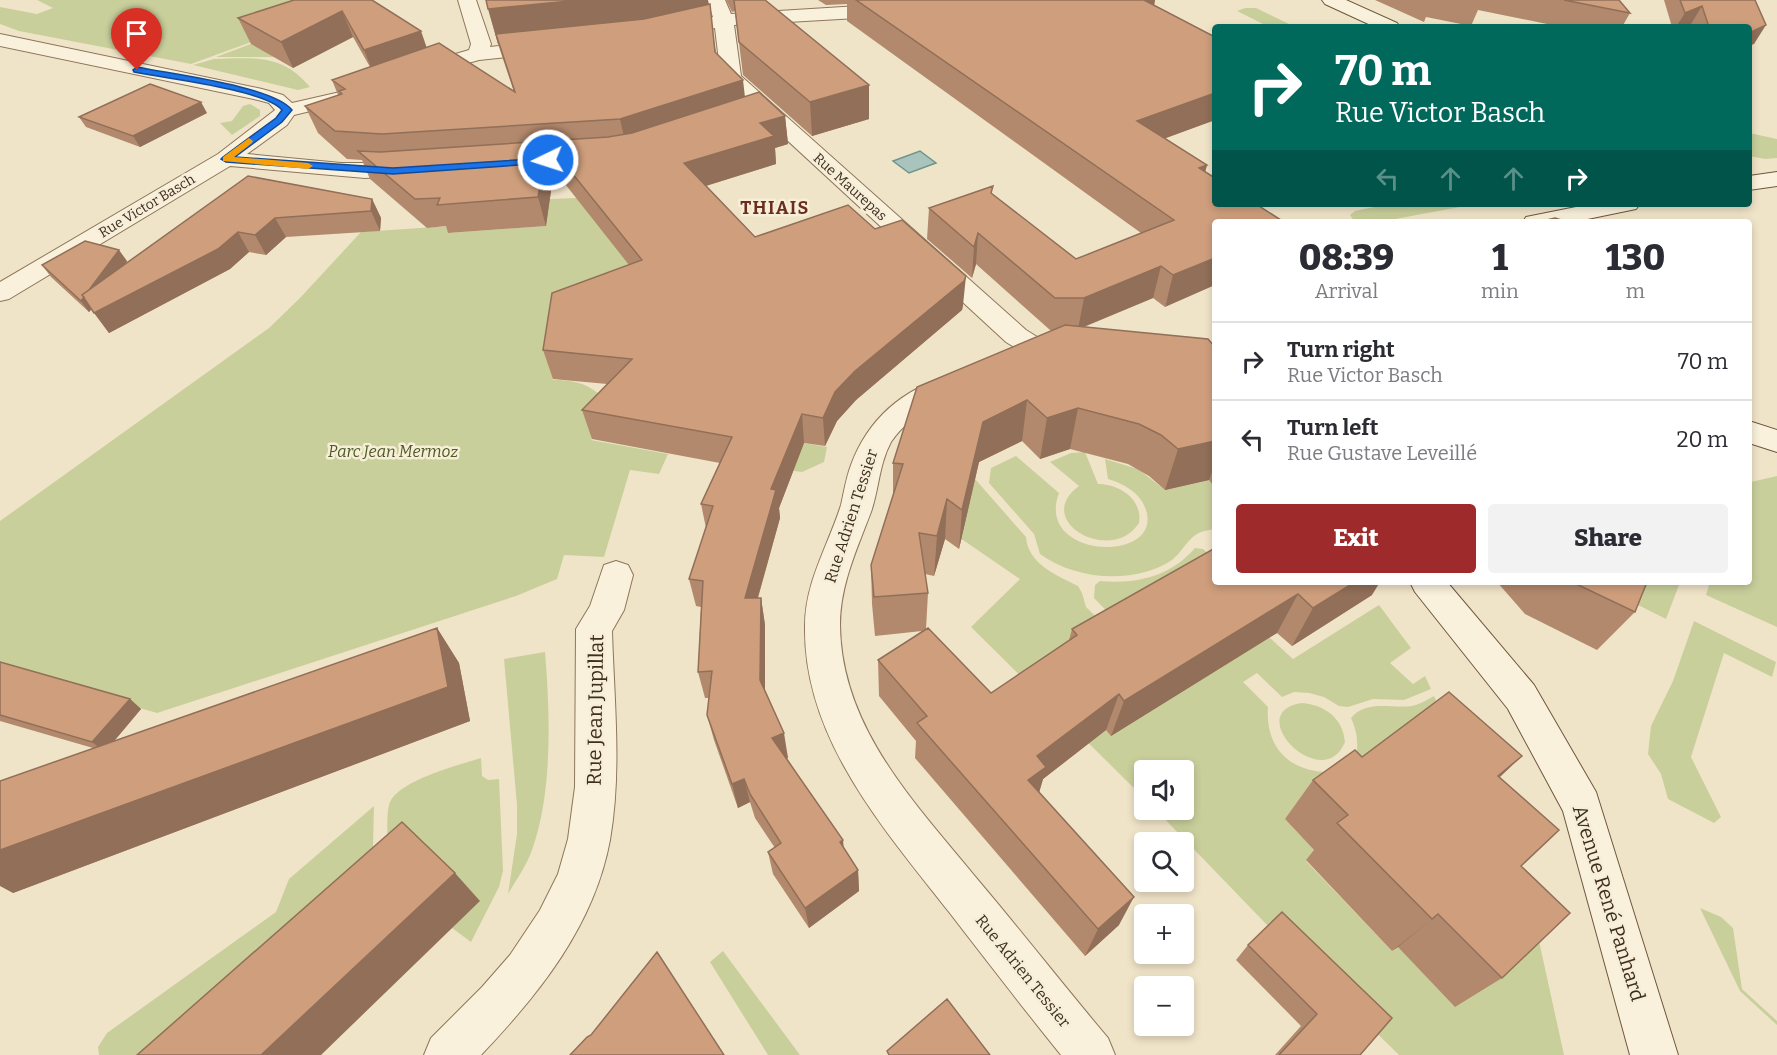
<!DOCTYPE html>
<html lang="en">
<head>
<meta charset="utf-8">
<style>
	:root { --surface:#fff; --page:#f2f2f3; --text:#2b2b33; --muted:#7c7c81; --line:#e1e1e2; --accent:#9e2a2b }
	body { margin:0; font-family:Bitter,serif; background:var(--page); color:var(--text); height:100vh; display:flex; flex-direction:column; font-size:22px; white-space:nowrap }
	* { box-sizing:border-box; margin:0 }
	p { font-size:20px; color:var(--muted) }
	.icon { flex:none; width:33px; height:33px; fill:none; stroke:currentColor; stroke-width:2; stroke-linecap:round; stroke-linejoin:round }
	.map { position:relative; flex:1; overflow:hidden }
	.side { position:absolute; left:1212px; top:219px; width:540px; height:366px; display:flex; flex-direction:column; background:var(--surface); border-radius:6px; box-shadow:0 3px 9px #0003 }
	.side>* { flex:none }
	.guide { position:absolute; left:1212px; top:24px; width:540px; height:183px; border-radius:6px; box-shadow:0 3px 9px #0003; background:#00695c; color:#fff; overflow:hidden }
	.controls { position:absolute; left:1134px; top:760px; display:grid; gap:12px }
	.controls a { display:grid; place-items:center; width:60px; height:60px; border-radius:6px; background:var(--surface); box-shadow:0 3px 9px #0003; font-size:30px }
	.pin { position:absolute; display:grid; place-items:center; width:51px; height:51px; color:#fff; margin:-62px -26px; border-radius:50% 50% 50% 0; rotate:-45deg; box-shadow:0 0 6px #0007 }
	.pin .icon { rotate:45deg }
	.me { position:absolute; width:66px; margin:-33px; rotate:266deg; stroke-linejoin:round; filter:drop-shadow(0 0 4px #0008) }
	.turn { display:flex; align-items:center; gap:21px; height:126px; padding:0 24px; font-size:27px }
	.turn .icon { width:78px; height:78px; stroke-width:2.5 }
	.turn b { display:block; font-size:42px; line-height:51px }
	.lanes { display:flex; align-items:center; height:57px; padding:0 24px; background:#0003; justify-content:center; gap:30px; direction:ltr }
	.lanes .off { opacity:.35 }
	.eta { display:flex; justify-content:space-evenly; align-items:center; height:102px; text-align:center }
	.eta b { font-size:36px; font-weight:800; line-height:42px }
	.cta { display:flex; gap:12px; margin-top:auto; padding:12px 24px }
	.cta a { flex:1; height:69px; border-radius:6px; background:var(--accent); color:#fff; font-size:24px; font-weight:800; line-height:69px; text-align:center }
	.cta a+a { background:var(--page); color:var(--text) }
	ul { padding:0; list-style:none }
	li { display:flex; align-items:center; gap:18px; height:78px; padding:0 24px; border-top:2px solid var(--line) }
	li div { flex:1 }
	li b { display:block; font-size:22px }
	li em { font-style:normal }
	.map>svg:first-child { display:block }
	.green { fill:#c9cf9b }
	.water { fill:#a9c4bc; stroke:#6f938a; stroke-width:1.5 }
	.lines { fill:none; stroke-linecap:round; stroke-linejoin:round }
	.street-casing { stroke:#8d765c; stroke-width:2 }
	.secondary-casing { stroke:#6f573f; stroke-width:2 }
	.street { fill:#faf1dc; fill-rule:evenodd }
	.secondary { fill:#faf1dc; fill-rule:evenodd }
	.wall { fill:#b2896c }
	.shaded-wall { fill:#916f58 }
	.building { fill:#cf9f7d; stroke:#916f58; stroke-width:1.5 }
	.route { fill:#1a73e8; stroke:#114b97; stroke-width:1.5 }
	.slow { fill:#f59e0b }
	.labels { text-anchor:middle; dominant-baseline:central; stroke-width:5; stroke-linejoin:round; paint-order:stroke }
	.far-street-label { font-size:14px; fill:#3d2e20; stroke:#f7eed8 }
	.park-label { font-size:16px; font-style:italic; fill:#4d5a26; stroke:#f7eed8 }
	.street-label { font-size:16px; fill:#3d2e20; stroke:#f7eed8 }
	.far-district-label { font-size:18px; font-weight:bold; letter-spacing:1.5px; fill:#6b2e1e; stroke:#f7eed8 }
	.near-street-label { font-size:20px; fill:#3d2e20; stroke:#f7eed8 }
</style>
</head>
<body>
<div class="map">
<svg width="1777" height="1055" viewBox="0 0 1777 1055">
	<rect width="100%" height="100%" fill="#f0e4c8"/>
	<path class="green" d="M37,0h282l-29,28 -99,36 -172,-33 -19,-7v-17l37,7 16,-6z
		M1245,8h11l39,19h-26l-32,-16z
		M256,42l22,15h-62z
		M214,59c38,-1 68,-6 96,28l-12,3 -105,-25z
		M250,104l10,6v6l-28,19 -12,-12 12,-2 11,-15z
		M1749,133l28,6v19l-12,1 -16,-3z
		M579,170l69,119 -87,33 -8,58c17,0 32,2 46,14l-1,38 -7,8 77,14 -9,20 -29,-4 -26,87 -40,-2 -7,24 -41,17 -359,117 -157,-45v-147l269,-193 31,-30 61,-66 89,-6 -1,7 97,-7 4,-27 26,-1z
		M1389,204h87l-97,18h-24l-5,-7 5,-4z
		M766,437l61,10 -3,15 -22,10 -31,-4z
		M1085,452l13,32c21,0 45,15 41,39 -27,43 -108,-2 -60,-37l-29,-24 21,-9z
		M1016,456l43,37c-25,66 104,71 87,17 -5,-17 -22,-26 -38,-31l-3,-20 33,10 27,21 44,-10 6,8v41c-5,1 -13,2 -18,5 -9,5 -16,19 -25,26 -37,25 -97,20 -132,-6l-6,-20 -45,-51 2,-15z
		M1777,476v151l-71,-32 4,-13h39v-96l2,-4z
		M975,479l51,58c2,27 30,38 52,49l4,7 4,14 29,28 4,96 150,-94 24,22 86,-54 32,43 -21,15 23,21 12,-8 6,13 -27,11 -31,-1 -25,8 -9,-1 -15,-9 -15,-4 -15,-1 -12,5 -25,-24 -14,9 25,25c-3,41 22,66 64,65l-47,47 31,33 -10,9 86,90 6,-4 -43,-169c0,-25 7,-36 -4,-60 16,-19 40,-9 61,-12 8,-2 15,-6 22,-10l98,213 32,146h-165l-130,-128 -113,-117h28v-39h-40v27l-173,-171 49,-48 -57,-39 -41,-8z
		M1195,548l8,1 12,11 -90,70 -31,-32 1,-13 5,-4c37,3 70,-4 95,-33z
		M1619,582h53l7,3 -13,34 -46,-23z
		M1694,621l82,41 -4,15 -48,-24 -33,104 30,60 -7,6 -46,-24 -7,-25 -13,-20 3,-28 22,-45z
		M545,652c5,61 8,140 -13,198 -5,15 -16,30 -24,44l9,-60v-29l-13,-146z
		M1302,703c23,2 41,15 43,39 -22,54 -105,-30 -43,-39z
		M481,758l1,18 6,4 11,-1 4,92 -4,16 -28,55 -19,-14 27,-27 -92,-57c1,-11 -1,-33 3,-42 10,-22 69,-37 91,-44z
		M374,806l-1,41 -4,22 -163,186h-107l-1,-8 9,-14 169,-121 13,-33z
		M1700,908l21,9 12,11 9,61 35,32v4l-37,-34z
		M723,951l77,104h-32l-58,-93z"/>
	<path class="water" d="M920,151l16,12 -27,10 -16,-12z"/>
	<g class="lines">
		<defs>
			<path id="street" d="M458,0h18l15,44 -1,3 56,-6 7,2 3,4 -3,4 -7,2 -67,7 -61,17 -7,-2 -3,-4 3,-4 58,-17 2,-6z
				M707,0h18l6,14 161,-10 7,2 2,4 -2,4 -7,2 -158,9 7,51 285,254 16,10 4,6 -4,6c-15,4 -23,-2 -36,-10l-282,-260 -3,-4 -6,-50 -46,10 -7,-2 -3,-4 3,-4 51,-11z
				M0,34l262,55 21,6 9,8 57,-13 7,2 3,4 -3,4 -62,15 -7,10 -40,29 94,9h70l8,2 4,5 -4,5 -54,3 -135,-12 -221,133 -9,2v-19l218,-128 57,-44 -6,-7 -11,-3 -258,-54z
				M951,375l10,3 5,7c-8,12 -22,15 -34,22 -16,8 -31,20 -41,35 -12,22 -12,47 -20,70 -14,37 -31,73 -31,113 1,104 77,180 138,255 44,52 86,106 130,158l7,17h-54c-38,-47 -75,-95 -112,-143 -65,-83 -146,-174 -144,-286 0,-44 23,-80 36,-121 3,-13 5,-27 10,-40 17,-46 52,-76 100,-90z
				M616,561l12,4 5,10 -9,35 -12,21c2,69 10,140 -2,209 -16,86 -71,154 -129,215h-57l7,-17 51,-51 28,-32 30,-45 18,-36 10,-35 7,-52 1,-158 14,-23 14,-41z"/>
			<path id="secondary" d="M1322,0h24l51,23 3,4h-25l-50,-23z
				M1777,172v14l-28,4v-14z
				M1591,204h49l-4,5 -63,13h-50l3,-5z
				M1749,421l28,9v22l-28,-9z
				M1410,582h37l87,103 62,107 82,263h-48l-67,-244 -55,-102 -93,-117z"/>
		</defs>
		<use href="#street" class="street-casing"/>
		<use href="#secondary" class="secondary-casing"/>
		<use href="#street" class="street"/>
		<use href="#secondary" class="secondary"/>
	</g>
	<path class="wall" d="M372,0l54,48 88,44 -16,-48 -12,-44h222l8,53 29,44 40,19 3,28 -13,4 1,16 -70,22 49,51 120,-8 88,76 -1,5 -106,90 -19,21 -12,25 -21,-3 -25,65 1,10 -22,80h3l4,27v66l23,67h-1l71,112 1,21 -50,37 -36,-54 -5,-22 7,-4 -20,-30 -5,-16 -12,6 -24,-68 -7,-25 2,-17h-4l-7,-26 3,-65 -5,-1 -7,-27 17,-51 -5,-24 19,-41 -128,-24 -10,-29 25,-26 -54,-5 -10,-29 86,-85 -75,-95 -8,56 -98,7 -2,-7 -19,2 -57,-49 -8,-19 -15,-1 -29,-26 -13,-27 33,-11 -6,-15 38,-13 -17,-30 -60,31 -42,-24 -13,-26z
		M726,0h39l104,85v34l-57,17 -69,-61 -8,-64 -3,1z
		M818,0h337l-1,5 61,32v83l-50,18 42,27 -42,142 -12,-9 -69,29 131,20v141l-6,-8 -44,10 -16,-14 -21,-12 -58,-15 -30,10 -18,-18 -43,21 -20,87 -14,-10 -11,37 -9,-2 3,19 -2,36 65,64 78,-53 3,-11 143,-81 157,47 -80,51 -15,-13 -166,103 -5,-6 -63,49 -4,13 80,133 -34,31 -170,-198 1,-17 -37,-45 -1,-36 44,-29 -47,5 -3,-32 -1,-39 22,-70v-32l159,-133h-2l-74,-66 -4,14 -45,-39 2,-31 64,-13 83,64 65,-26 -294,-212v-17l-21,1z
		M1375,0h244l11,13 -8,14h-60l-84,-17 -7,16 -45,-9 -2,5z
		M1664,0h91l-1,44 -5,-17h-57l-1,-3 -6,3h-13z
		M207,113l-67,34 -54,-20 -7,-10z
		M248,176l124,23 9,19 -1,13 -94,6 -20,18 -17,-3 -19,17 -121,64 -17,-24 -3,3 -38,-35 -9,-12 85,-4 -2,3z
		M1497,582h150l-12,30 -38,38 -72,-36z
		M437,628l22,35 11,58 -457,172 80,-145 -93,-27v-59l130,37 11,10 -27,32z
		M1522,756l-23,21 22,89 -19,112 -47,29 -57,-60 -6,4 -86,-91 8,-10 -29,-31 28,-39 49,-23z
		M1248,945l112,110h-85l26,-29 -65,-66z"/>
	<path class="shaded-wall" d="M580,0h128l2,15 -212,29 -10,-35z
		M1127,0h28l-2,11z
		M1702,6l-11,18 -6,3h-9l9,-14z
		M342,11l11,26 -60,31 -12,-26z
		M1766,25l-12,19 -5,2v-13z
		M421,31l9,26 -55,20 -11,-27z
		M743,80l3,26 -120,40 -6,-27z
		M869,85v34l-57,17 -2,-34z
		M1215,93v27l-84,31 6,-30z
		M201,102l6,11 -67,34 -7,-11z
		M785,116l3,28 -13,4 1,16 -87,27 -5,-28 76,-40z
		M547,142l7,28 -8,56 -8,-29z
		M1207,165l-8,31v-28z
		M372,199l9,19 -1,13 -9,-20z
		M275,218l11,19 -20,18 -11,-20z
		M238,232l11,20 -19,17 -121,64 -15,-20z
		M978,233l-2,31 -4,14 2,-31z
		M119,250l8,11 -38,51 -8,-11z
		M1215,258v27l-50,22 8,-32z
		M1161,266l-8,32 -75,31 6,-31z
		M966,276l-3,29 -1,5 -106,90 -19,21 -12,25 -2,-28 12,-26 20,-21z
		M1027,400l-5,41 -43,21 -20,87 3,-39 21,-88z
		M1078,408l-8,41 -30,10 7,-41z
		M802,414l2,29 -25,65 1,10 -30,107 -5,-27 26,-109z
		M1215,441v23l-6,16 -44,10 13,-41z
		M947,499l-2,40 -11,37 3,-40z
		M1355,582h25l-8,13 -80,51 21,-38z
		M1298,594l-21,39 -166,103 13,-35z
		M761,598l4,27v81l-5,-26z
		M437,628l22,35 11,58 -457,172 -13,-7v-36z
		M1119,694l-13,36 -63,49 -6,21 -9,-20 9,-24z
		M130,699l11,10 -36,43 -13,-10z
		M784,733l4,25 -11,4 -5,-24z
		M1522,756l-42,40 18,-20z
		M744,779l6,23 -12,6 -6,-24z
		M843,840l2,22 -5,-20z
		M858,870l1,21 -50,37 -4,-20z
		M455,873l25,28 -159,154h-60z
		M1134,897l-15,28 -34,31 13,-27z
		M1438,914l-40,33 -6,4 40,-32z"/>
	<path class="building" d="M294,0h78l49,31 -57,19 -22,-39 -61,31 -43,-24z
		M486,0h94l-92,9z
		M734,0h31l104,85 -59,17 -71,-60z
		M856,0h288l71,37v56l-78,28 70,44 -8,3 16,10v26h41l28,18h-69v36l-42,17 -12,-9 -77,32h-29l-77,-65 -4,14 -45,-39 64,-22 -2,7 85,66 98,-39z
		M1564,0h55l11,13z
		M1680,0h75l11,25 -17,8v-6h-40l-7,-21 -17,7z
		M710,4l5,48 28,28 -123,39 -238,15 -47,-3 -30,-25 37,-12 -3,-3 6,-2 -13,-9 107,-37 76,49 -19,-58 148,-15z
		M150,84l51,18 -68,34 -54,-19z
		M759,92l26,24 -25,7 14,13 -90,27 71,74 93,-32 27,24 27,-9 64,56 -2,5 -109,90 -20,21 -12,26 -21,-4 -31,75 5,1 -31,108h16l-1,82 24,53 -12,5 71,102 -3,2 18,28 -53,38 -37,-56 13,-9 -31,-49 -6,-15 -12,5 -25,-69 5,-44 -14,1 5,-91 -14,-2 24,-73 -12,-2 31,-67 -150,-27 50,-51 -89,-9 9,-57 90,-33 -95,-118 -9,55 -101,8 3,-7 -25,1 -57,-48 23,1 227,-15 24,-4z
		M248,176l124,23 -1,12 -96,7 -20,17 -17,-3 -20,17 -124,64 -12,-18z
		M1555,218l13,4h-30z
		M85,241l34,9 -30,40 -7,5 2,2 -3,4 -39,-36z
		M1065,325l143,14 7,8v94l-37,8 -17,-14 -22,-11 -61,-16 -31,10 -20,-18 -44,22 -21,88 -15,-11 -10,37 -18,-3 9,60 -54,4 -3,-32 32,-101 -10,-1 24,-76z
		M1215,548v34h140l-42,26 -15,-14 -174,107 -5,-7 -82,62 9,11 -18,13 106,117 -36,32 -181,-206 10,-7 -49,-56 50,-32 63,65 86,-58 -5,-6z
		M1572,582h75l-12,30z
		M437,628l11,59 -448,163v-69z
		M0,662l130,37 -38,43 -92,-27z
		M1449,692l73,64 -24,20 61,54 -38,36 49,47 -68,65 -64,-64 -6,5 -95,-96 11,-8 -35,-35 42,-30 7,7z
		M402,822l53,51 -194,182h-124z
		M1282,912l110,106 -32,37h-81l38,-41 -69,-69z
		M657,952l67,103h-154l17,-18 4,-2z
		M947,999l43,56h-101l-2,-4z"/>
	<path class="route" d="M137,67c33,7 136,19 155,43l-10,12 -47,35 158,11 155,-10 5,2 -5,3 -155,11 -167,-12 -5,-3 2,-2 53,-39 6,-8c-16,-20 -118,-32 -148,-38l-1,-2z"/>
	<path class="slow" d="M249,138l4,3 -1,2 -18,14 74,6 5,3 -5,3 -85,-8v-4z"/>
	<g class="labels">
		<g class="far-street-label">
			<text transform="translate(850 187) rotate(42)">Rue Maurepas</text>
			<text transform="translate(147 206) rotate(-31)">Rue Victor Basch</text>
		</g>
		<g class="park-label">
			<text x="393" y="451">Parc Jean Mermoz</text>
		</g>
		<g class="street-label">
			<text transform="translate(851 516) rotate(-72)">Rue Adrien Tessier</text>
			<text transform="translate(1023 971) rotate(51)">Rue Adrien Tessier</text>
		</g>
		<g class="far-district-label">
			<text x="775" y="208">THIAIS</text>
		</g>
		<g class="near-street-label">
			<text transform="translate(595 710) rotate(-89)">Rue Jean Jupillat</text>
			<text transform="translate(1609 903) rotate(73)">Avenue René Panhard</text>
		</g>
	</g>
</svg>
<div class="controls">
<a><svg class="icon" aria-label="sound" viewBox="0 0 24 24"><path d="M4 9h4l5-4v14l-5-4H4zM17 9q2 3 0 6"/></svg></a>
<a><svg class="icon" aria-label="search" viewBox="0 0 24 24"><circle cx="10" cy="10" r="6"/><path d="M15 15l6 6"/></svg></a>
<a>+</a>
<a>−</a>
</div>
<div class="pin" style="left:137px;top:70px;background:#d93025"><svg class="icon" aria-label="arrive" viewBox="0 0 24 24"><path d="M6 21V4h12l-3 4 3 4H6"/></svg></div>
<svg class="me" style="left:548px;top:160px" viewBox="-20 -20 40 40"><circle r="17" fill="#1a73e8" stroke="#fff" stroke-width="3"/><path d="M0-11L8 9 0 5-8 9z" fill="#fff"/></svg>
<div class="guide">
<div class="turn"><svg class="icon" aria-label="right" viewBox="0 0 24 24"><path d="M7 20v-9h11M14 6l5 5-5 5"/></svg><div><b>70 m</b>Rue Victor Basch</div></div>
<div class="lanes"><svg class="icon off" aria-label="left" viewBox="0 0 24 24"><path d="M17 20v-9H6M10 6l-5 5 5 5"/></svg><svg class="icon off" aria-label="ahead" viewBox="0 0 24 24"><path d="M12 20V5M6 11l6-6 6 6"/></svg><svg class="icon off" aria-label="ahead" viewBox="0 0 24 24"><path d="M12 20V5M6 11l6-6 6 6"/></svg><svg class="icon" aria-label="right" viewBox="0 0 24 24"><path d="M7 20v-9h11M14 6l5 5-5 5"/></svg></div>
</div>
<section class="side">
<div class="eta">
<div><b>08:39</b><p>Arrival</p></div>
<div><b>1</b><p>min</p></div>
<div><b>130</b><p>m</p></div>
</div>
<ul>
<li><svg class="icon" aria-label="right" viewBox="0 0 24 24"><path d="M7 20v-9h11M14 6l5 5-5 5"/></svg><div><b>Turn right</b><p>Rue Victor Basch</p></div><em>70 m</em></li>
<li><svg class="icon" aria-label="left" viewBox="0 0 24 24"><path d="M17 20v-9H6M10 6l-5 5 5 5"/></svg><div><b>Turn left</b><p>Rue Gustave Leveillé</p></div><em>20 m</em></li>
</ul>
<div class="cta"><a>Exit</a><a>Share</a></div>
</section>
</div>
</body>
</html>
